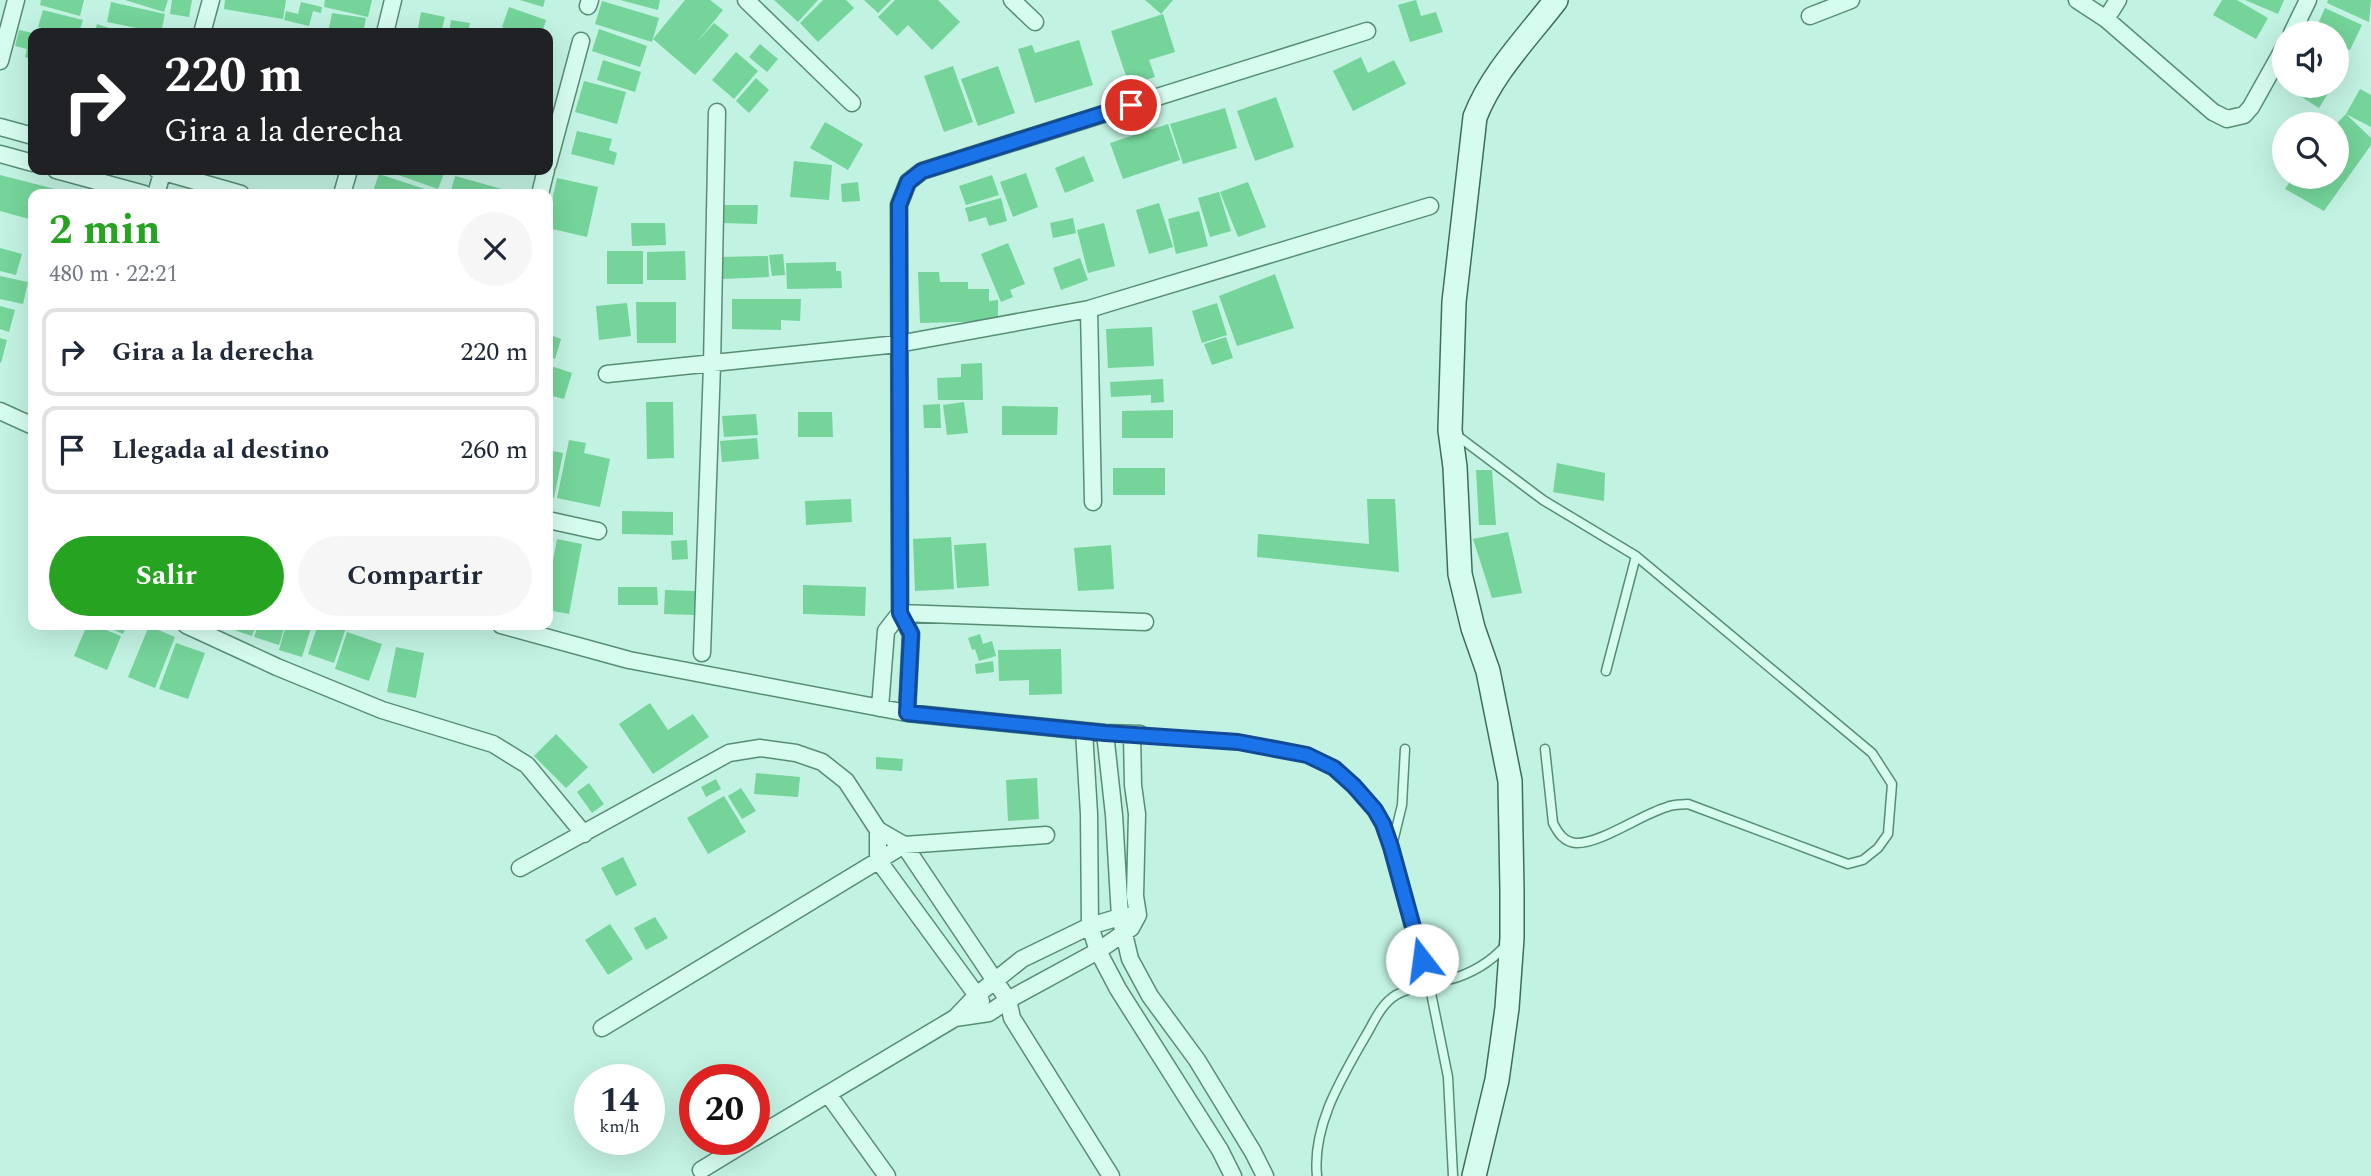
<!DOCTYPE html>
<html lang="es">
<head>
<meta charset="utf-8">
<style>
	:root { --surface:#fff; --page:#f6f6f7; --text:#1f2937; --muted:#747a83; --line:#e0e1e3; --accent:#25a321 }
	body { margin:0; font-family:Spectral,serif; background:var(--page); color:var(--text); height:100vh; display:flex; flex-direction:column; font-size:26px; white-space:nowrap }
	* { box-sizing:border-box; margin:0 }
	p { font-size:23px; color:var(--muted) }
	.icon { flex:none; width:38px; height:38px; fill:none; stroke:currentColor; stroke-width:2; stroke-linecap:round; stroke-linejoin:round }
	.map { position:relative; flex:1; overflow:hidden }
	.side { position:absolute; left:28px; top:189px; width:525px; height:441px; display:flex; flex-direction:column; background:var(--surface); border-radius:14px; box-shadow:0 7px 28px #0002 }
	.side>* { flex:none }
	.guide { position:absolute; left:28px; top:28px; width:525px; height:147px; border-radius:14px; box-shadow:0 7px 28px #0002; background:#202124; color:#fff; overflow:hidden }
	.buttons { position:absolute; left:2272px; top:21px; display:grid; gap:14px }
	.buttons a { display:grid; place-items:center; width:77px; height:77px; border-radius:50%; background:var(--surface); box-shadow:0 7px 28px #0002; font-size:35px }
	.speed { position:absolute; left:574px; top:1064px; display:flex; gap:14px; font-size:35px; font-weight:700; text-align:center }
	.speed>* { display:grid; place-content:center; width:91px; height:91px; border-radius:50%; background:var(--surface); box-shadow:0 7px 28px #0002; line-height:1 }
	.speed small { font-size:18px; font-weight:400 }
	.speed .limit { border:10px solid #d22; background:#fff; color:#111 }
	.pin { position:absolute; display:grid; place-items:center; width:60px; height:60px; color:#fff; margin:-30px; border:4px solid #fff; border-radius:50%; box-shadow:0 2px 7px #0007 }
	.me { position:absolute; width:77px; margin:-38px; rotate:345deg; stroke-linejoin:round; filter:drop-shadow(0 0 5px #0008) }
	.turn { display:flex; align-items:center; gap:24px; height:147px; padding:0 21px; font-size:32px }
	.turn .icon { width:91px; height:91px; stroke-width:2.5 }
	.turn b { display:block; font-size:49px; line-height:60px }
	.round { display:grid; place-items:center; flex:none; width:74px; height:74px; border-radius:37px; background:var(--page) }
	.head { display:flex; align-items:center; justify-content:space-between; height:119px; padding:0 21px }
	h1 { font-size:42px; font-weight:700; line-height:52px; color:var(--accent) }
	.cta { display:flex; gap:14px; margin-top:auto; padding:14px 21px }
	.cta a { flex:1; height:80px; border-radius:42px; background:var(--accent); color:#fff; font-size:28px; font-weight:700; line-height:80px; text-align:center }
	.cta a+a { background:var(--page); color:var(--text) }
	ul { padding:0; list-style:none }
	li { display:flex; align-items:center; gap:21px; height:88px; margin:0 14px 10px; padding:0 7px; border:4px solid var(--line); border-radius:14px }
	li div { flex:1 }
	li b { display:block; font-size:26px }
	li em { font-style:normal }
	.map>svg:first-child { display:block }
	.building { fill:#74d499 }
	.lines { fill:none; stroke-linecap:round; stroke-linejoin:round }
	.lane-casing { stroke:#578e73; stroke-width:11 }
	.street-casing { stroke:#578e73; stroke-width:19 }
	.secondary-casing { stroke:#3a7054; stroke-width:26 }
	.lane { stroke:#d6fcf0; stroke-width:8 }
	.street { stroke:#d6fcf0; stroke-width:16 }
	.secondary { stroke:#d6fcf0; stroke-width:23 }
	.route-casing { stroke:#114b97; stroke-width:18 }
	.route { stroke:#1a73e8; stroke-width:12 }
</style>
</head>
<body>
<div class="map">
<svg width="2371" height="1176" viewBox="0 0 2371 1176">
	<rect width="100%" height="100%" fill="#c2f2e2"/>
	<path class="building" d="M41,0h43l-4,16 -40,-11z
		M125,0h43l-4,12z
		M172,0h20l-3,17 -19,-3z
		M225,0h61l-3,19 -59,-10z
		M325,0h47l-4,17 -44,-10z
		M520,0h25l-2,7z
		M620,0h40l-2,10z
		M685,0h25l13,10 -27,33 18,-20 15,12 -34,40 -42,-36z
		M774,0h44l-20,22z
		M823,0h23l8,8 -36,34 -18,-19z
		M864,0h27l-13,13z
		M895,0h43l22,22 -28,28 -24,-25 -11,11 -19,-19z
		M1145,0h28l-12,14z
		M1416,0l5,16 15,-4 7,20 -33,10 -12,-37z
		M2222,0h15l31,18 -12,21 -43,-24z
		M2245,0h39l-6,14z
		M2328,0h43l-2,22 -42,-19z
		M602,1l57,17 -7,24 -57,-18z
		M111,2l54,12 -4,19 -54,-11z
		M301,2l21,5 -1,6 -8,-2 -4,15 -25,-6 2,-9 12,3z
		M509,7l37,13 -4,13h-22l-18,-6z
		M2325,8l37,17 -12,25 -14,-6v-11h-22z
		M43,10l40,10 -4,13h-17l-24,-6z
		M421,12l24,5 -4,16 -23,-5z
		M332,13l34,5 -3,15h-35z
		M1163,14l12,38 -26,8 6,17 -26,8 -18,-54z
		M451,20l19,3 -2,10h-19z
		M97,24l27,9h-30z
		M599,29l48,17 -7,21 -48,-16z
		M19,30l14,3v27l-8,-3 2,-8 -12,-3z
		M1079,40l14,45 -58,18 -17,-54 14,-4 3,8z
		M760,44l18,15 -11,13 -18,-15z
		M736,52l22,19 -24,28 -22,-19z
		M2336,52l10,6 -10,19z
		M1361,57l7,16 26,-13 12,24 -53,27 -20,-40z
		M603,60l38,12 -6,20 -38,-12z
		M953,66l20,56 -29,10 -20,-56z
		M998,66l17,47 -37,13 -17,-47z
		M756,78l13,12 -20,23 -13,-12z
		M2284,79v7l48,1 -13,21 -38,-24z
		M584,81l42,11 -9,32 -42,-12z
		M2360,89l11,6v32l-25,-13z
		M1276,97l18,50 -39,14 -18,-50z
		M1225,108l12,40 -54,16 -13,-40z
		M2346,114l25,24v7l-47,66 -39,-22 8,-12h43v-53z
		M825,122l38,22 -15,26 -38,-22z
		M1168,124l12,36 -57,19 -13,-36z
		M577,131l35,8 -3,11 8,3 -3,12 -43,-11z
		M1084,156l10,25 -29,12 -10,-25z
		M794,161l38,4 -3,35 -39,-3z
		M384,170h58l3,1 -7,18z
		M1026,173l12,34 -25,10 -13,-35z
		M379,174l61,20h-68z
		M0,175l63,16v3h-30v26l-33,-9z
		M992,175l7,20 -33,10 -7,-19z
		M455,176l61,17v1h-66z
		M557,178l41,9 -11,50 -39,-9v-10z
		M858,182l2,19 -18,1 -1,-18z
		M1248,182l18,45 -28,10 -18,-45z
		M1219,192l12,39 -21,6 -12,-39z
		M1001,198l6,23 -18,5 -3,-9 -17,5 -4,-14z
		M1159,203l14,44 -24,7 -13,-44z
		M721,205h37l-1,19 -36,-1z
		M1199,211l9,35 -32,8 -8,-35z
		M1073,218l3,15 -23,5 -3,-15z
		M631,223h34l1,22 -34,1z
		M1104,223l11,43 -27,7 -11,-43z
		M1008,243l17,41 -15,6 3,7 -12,5 -20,-48z
		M0,248l22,6 -6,21 -16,-4z
		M607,251h36v33h-36z
		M685,251l1,29h-39v-28z
		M783,254l2,21 -13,1 -3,-21z
		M768,256l1,21 -47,2 -1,-22z
		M1080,258l8,22 -27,10 -8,-22z
		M836,262v9h5l1,17 -55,1 -1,-26z
		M918,272h21l1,10h28v7h21v12l9,-1v21l-78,2z
		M1275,274l19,54 -57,18 -18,-50z
		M0,276l28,6 -5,22 -23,-5z
		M732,299h69l-1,22 -19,-1v10l-49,-1z
		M636,302h40v41h-39z
		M627,303l4,33 -32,4 -3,-34z
		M1217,303l10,32 -25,8 -10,-32z
		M0,306l15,4 -6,22 -9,-3z
		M1152,327l2,39 -46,2 -2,-39z
		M548,334l13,5 -6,20 -7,-3z
		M1226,337l7,21 -21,7 -8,-21z
		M0,338l7,2 -6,23 -1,-1z
		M982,363l1,37h-45l-1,-22 24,-1v-13z
		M548,365l24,8 -8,26 -16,-4z
		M1163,379l1,23 -13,1v-8l-40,2 -1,-15z
		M646,402h27l1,56 -27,1z
		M964,402l4,31 -21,2 -4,-30z
		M940,404l1,24h-17l-1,-23z
		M1002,406l56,1 -1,28h-55z
		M1173,410v28h-51v-27z
		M798,412h34l1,25h-35z
		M756,414l2,21 -34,2 -2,-21z
		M757,438l2,21 -37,3 -2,-21z
		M569,440l17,3 -2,10 26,6 -10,48 -43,-9z
		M548,450l15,3 -9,45 -6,-2z
		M1557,463l48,10 -1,28 -51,-9z
		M1113,468h52v27h-52z
		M1476,470h16l4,55h-17z
		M851,499l1,23 -46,3 -1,-24z
		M1367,499h28l4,73 -142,-15 1,-23 111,10z
		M622,511l51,1v23l-51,-1z
		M1508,532l14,61 -30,5 -19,-59z
		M951,537l3,52 -39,2 -2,-52z
		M557,539l25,5 -13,70 -21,-4v-23z
		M687,540l1,19 -16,1 -1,-19z
		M986,543l3,43 -32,2 -3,-43z
		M1111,545l3,44 -36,2 -4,-43z
		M803,585l63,2 -1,29 -62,-2z
		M618,587h39l1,18h-40z
		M665,590l31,1 -1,24 -31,-1z
		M87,625h7l27,11 -14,34 -33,-14z
		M102,625h25l-4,9z
		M226,625h30l-4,11 -27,-9z
		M258,625h27l-6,20 -25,-8z
		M286,625h26l-10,32 -23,-7z
		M318,625h29l-13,38 -26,-9z
		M149,626l26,11 -20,51 -27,-11z
		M347,632l35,12 -13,37 -34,-12z
		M980,634l3,10 9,-3 4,15 -17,5 -4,-12 -3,1 -4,-12z
		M176,643l29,10 -17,46 -29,-10z
		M396,647l28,6 -8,45 -29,-6z
		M1061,649l1,45 -33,1v-15l-30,1 -1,-31z
		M993,661l1,11 -18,2 -1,-10z
		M650,703l18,27 25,-16 16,23 -56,37 -34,-50z
		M556,734l32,33 -22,21 -32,-32z
		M876,757l27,2 -1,12 -26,-2z
		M756,773l44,4 -2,20 -44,-3z
		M1037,778l2,41 -31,2 -2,-41z
		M716,779l5,10 -15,8 -5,-10z
		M589,783l15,21 -12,9 -15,-21z
		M741,788l15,23 -14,8 -14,-23z
		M724,796l22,36 -38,22 -21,-36z
		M623,857l14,28 -21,11 -15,-28z
		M655,917l13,21 -22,12 -12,-22z
		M610,924l23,35 -25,16 -23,-35z"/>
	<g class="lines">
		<defs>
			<path id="lane" d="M1455,434l88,66 93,56 236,197 20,31 -4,50 -10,14 -15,12 -15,4 -160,-60c-7,1 -14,0 -21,3 -25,7 -67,37 -91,36 -12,-1 -18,-10 -23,-20l-8,-74
				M1606,671l30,-115
				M1140,734l98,8 69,13 27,13 20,18 21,24 16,37 38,136 19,94 5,99
				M1392,846l10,-41 3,-56
				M1317,1176c-5,-50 24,-97 48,-139 9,-15 16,-33 31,-42 16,-9 35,-10 52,-15 23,-6 42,-17 58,-35"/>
			<path id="street" d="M746,0l106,103
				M1012,0l23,22
				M2077,0l29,19 107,93 14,7 17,-4 7,-8 33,-59
				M588,6l2,-6
				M1810,16l41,-16
				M2106,19l12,-19
				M202,33l9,-33
				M385,33l8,-33
				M2292,33l16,-33
				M0,61l16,-61
				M0,127l33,9
				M0,154l33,9
				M548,164l33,-123
				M56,170l88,24
				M157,170l84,24
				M156,194l7,-24
				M342,194l7,-24
				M540,194l6,-24
				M1089,309l4,193
				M607,374l291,-30 191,-35 341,-103
				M0,411l33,15
				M548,520l50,11
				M900,613l245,9
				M186,625l91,42 105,43 111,34 34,21 57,69
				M501,625l128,35 278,53 198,20 35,1
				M702,653l10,-288 5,-253
				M880,708l6,-77 14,-18
				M907,713l4,-79 -11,-21 -1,-408 9,-23 14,-11 445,-140
				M1084,731l5,83 1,112 8,25 20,38 102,161 13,26
				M1105,733l9,82 6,102 10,42 20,37 47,64 56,92 12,24
				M878,830v30l103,141
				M520,868l209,-115 31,-5 36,5 26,9 24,19 32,49 26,15 104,155 4,18 99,158
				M955,1018l34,-5 19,-13 90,-49 33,-23 7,-13 -3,-19 2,-82 -4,-29 -1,-51
				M602,1028l302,-183 142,-10
				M828,1094l59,82
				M754,1138l201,-120 22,-23 45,-36 68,-33 30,-9 18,-2
				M701,1170l51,-31"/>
			<path id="secondary" d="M1474,1176l23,-96 10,-72 5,-70v-47l-2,-110 -22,-110 -15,-43 -13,-54 -5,-107 -5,-37 4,-128 21,-185c17,-44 52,-79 81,-117"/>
		</defs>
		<use href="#lane" class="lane-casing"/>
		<use href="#street" class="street-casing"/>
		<use href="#secondary" class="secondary-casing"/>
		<use href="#lane" class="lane"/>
		<use href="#street" class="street"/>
		<use href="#secondary" class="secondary"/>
	</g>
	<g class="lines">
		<defs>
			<path id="route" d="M1131,105l-209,66 -14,11 -9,23 1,408 11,21 -4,79 198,20 133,9 69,13 27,13 20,18 21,24 8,14 8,23 31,113"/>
		</defs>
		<use href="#route" class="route-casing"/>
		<use href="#route" class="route"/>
	</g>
</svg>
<div class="buttons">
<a><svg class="icon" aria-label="sound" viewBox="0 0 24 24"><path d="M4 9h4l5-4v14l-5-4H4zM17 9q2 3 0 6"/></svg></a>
<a><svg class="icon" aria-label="search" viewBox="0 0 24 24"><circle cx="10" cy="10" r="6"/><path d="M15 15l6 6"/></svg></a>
</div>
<div class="speed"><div>14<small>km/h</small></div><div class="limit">20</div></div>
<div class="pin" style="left:1131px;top:105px;background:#d93025"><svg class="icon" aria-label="arrive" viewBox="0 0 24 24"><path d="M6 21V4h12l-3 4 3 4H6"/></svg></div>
<svg class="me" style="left:1422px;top:960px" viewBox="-20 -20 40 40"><circle r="19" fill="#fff"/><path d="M0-13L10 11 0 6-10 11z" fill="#1a73e8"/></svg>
<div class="guide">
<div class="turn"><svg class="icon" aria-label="right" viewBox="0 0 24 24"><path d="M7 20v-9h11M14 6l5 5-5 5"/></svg><div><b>220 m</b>Gira a la derecha</div></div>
</div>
<section class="side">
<div class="head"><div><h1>2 min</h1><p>480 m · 22:21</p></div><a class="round"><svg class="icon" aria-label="close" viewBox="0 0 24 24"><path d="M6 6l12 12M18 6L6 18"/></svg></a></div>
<ul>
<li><svg class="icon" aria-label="right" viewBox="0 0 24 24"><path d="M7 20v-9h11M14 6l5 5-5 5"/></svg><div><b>Gira a la derecha</b></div><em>220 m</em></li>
<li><svg class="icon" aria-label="arrive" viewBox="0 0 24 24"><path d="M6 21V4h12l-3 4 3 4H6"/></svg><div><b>Llegada al destino</b></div><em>260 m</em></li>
</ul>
<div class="cta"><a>Salir</a><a>Compartir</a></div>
</section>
</div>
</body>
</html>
